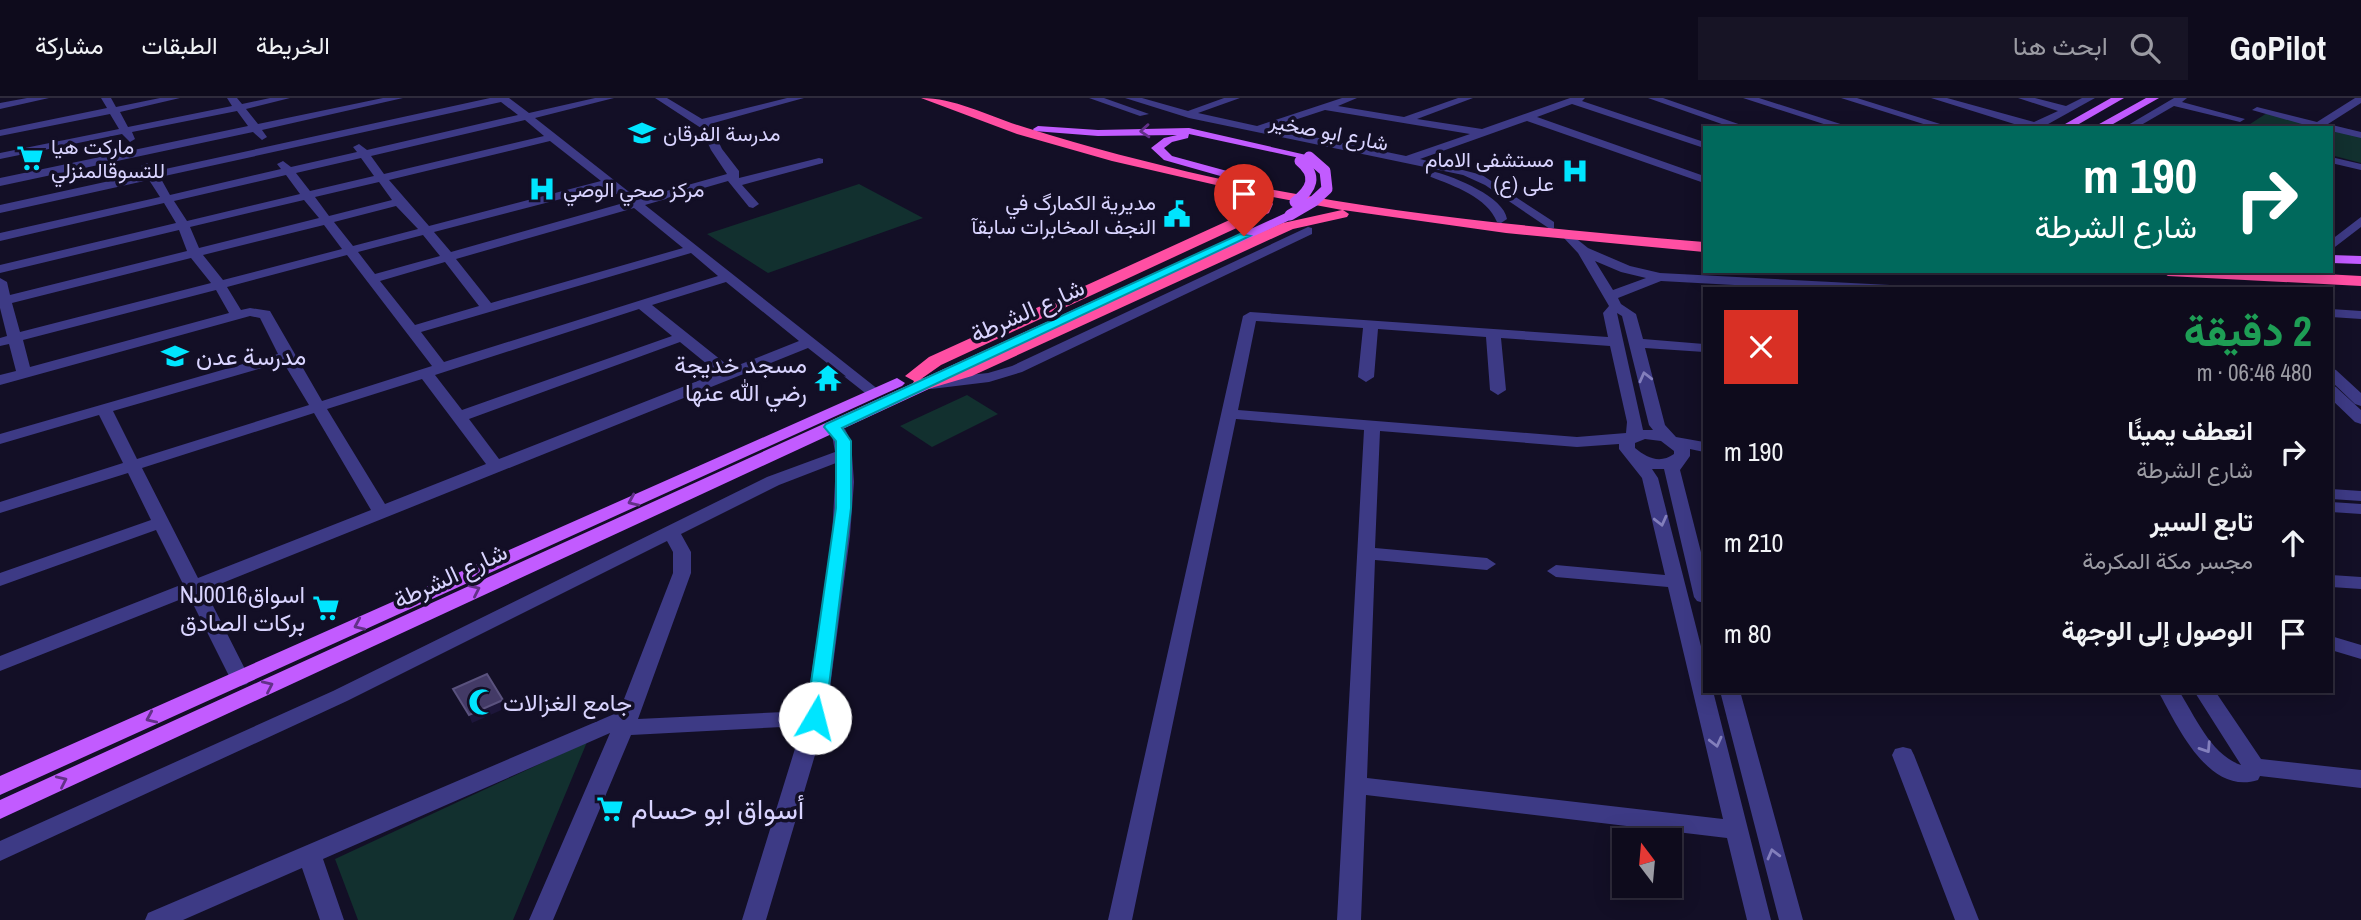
<!DOCTYPE html>
<html lang="ar">
<head>
<meta charset="utf-8">
<style>
	:root { --surface:#0e0b1c; --page:#171425; --text:#f1f3f6; --muted:#9b9ba3; --line:#2e2b3b }
	body { margin:0; font-family:"Archivo Narrow",Vazirmatn,sans-serif; background:var(--page); color:var(--text); direction:rtl; height:100vh; display:flex; flex-direction:column; font-size:26px; white-space:nowrap }
	* { box-sizing:border-box; margin:0 }
	p { font-size:23px; color:var(--muted) }
	.icon { flex:none; width:38px; height:38px; fill:none; stroke:currentColor; stroke-width:2; stroke-linecap:round; stroke-linejoin:round }
	.map { position:relative; flex:1; overflow:hidden; direction:ltr }
	.details { position:absolute; left:1703px; top:189px; width:630px; height:406px; display:flex; flex-direction:column; background:var(--surface); border-radius:0px; box-shadow:0 4px 18px #0003,0 0 0 2px var(--line); direction:rtl }
	.details>* { flex:none }
	.guide { position:absolute; left:1703px; top:28px; width:630px; height:147px; border-radius:0px; box-shadow:0 4px 18px #0003,0 0 0 2px var(--line); direction:rtl; background:#00695c; color:#fff; overflow:hidden }
	.needle { width:46px; rotate:344deg }
	.tools { position:absolute; left:1612px; top:730px; display:grid; gap:14px }
	.tools a { display:grid; place-items:center; width:70px; height:70px; border-radius:0px; background:var(--surface); box-shadow:0 4px 18px #0003,0 0 0 2px var(--line); font-size:35px }
	.pin { position:absolute; display:grid; place-items:center; width:60px; height:60px; color:#fff; margin:-72px -30px; border-radius:50% 50% 50% 0; rotate:-45deg; box-shadow:0 0 7px #0007 }
	.pin .icon { rotate:45deg }
	.me { position:absolute; width:77px; margin:-38px; rotate:8deg; stroke-linejoin:round; filter:drop-shadow(0 0 5px #0008) }
	.turn { display:flex; align-items:center; gap:24px; height:147px; padding:0 21px; font-size:32px }
	.turn .icon { width:91px; height:91px; stroke-width:2.5 }
	.turn b { display:block; font-size:49px; line-height:60px }
	.round { display:grid; place-items:center; flex:none; width:74px; height:74px; border-radius:0px; background:var(--page) }
	.head { display:flex; align-items:center; justify-content:space-between; height:119px; padding:0 21px }
	h1 { font-size:42px; font-weight:800; line-height:52px; color:#1e9e55 }
	ul { padding:0; list-style:none }
	li { display:flex; align-items:center; gap:21px; height:91px; padding:0 21px }
	li div { flex:1 }
	li b { display:block; font-size:26px }
	li em { font-style:normal }
	header { display:flex; align-items:center; gap:42px; box-sizing:border-box; height:98px; padding:0 35px; background:var(--surface); border-bottom:2px solid var(--line) }
	header strong { font-size:33px }
	nav { display:flex; gap:38px; margin-inline-start:auto; font-size:24px }
	.search { width:490px; height:63px; background:var(--page); display:flex; align-items:center; gap:18px; box-sizing:border-box; padding:0 24px; border-radius:0px; color:var(--muted); font-size:26px }
	.map>svg:first-child { display:block }
	.green { fill:#12302f }
	.lines { fill:none; stroke-linecap:round; stroke-linejoin:round }
	.minor { fill:#3d3a85; fill-rule:evenodd }
	.major { fill:#c25bff; fill-rule:evenodd }
	.highway { fill:#ff4fa3; fill-rule:evenodd }
	.major-bridge { stroke:#c25bff; stroke-width:11 }
	.shaded-wall { fill:#1d163a }
	.building { fill:#433a66; stroke:#5a527e; stroke-width:2 }
	.oneway { stroke:#623188 }
	.oneway2 { stroke:#837fbc }
	.route { fill:#00e5ff; stroke:#0095a6; stroke-width:2 }
	.labels { text-anchor:middle; dominant-baseline:central; stroke-width:7; stroke-linejoin:round; paint-order:stroke }
	.far-street-label { font-size:21px; fill:#d9d4ff; stroke:#130f26 }
	.far-poi-label { font-size:21px; fill:#d9d4ff; stroke:#130f26; text-anchor:start }
	.street-label { font-size:24px; fill:#d9d4ff; stroke:#130f26 }
	.poi-label { font-size:24px; fill:#d9d4ff; stroke:#130f26; text-anchor:start }
	.near-poi-label { font-size:28px; fill:#d9d4ff; stroke:#130f26; text-anchor:start }
</style>
</head>
<body>
<header>
<strong>GoPilot</strong>
<div class="search"><svg class="icon" aria-label="search" viewBox="0 0 24 24"><circle cx="10" cy="10" r="6"/><path d="M15 15l6 6"/></svg>ابحث هنا</div>
<nav><a>الخريطة</a><a>الطبقات</a><a>مشاركة</a></nav>
</header>
<div class="map">
<svg width="2361" height="822" viewBox="0 0 2361 822">
	<rect width="100%" height="100%" fill="#130f26"/>
	<path class="green" d="M2267,15l59,15h-82z
		M2331,31l30,7v27l-30,-8z
		M859,86l64,34 -155,55 -61,-39z
		M967,297l31,19 -66,33 -32,-21z
		M587,644l-74,178h-155l-23,-61z"/>
	<g class="lines">
		<path class="minor" d="M27,0h22l-49,11v-6z
			M101,0h10l5,9 44,-9h20l-60,14 8,15 104,-21 -5,-8h10l5,6 28,-6h20l-44,11 12,15 125,-26h20l-141,32 5,7 -5,3 -9,-8 -253,54v-8l248,-52 -11,-15 -105,21 3,7 -5,3 -8,-8 -122,25v-6l119,-24 -9,-15 -110,22v-6l107,-22z
			M490,0h19l20,15 66,-15h19l-79,20 103,81 89,-25 -16,-24 -10,-22 -46,-30h12l35,21 85,-21h17l-94,26 12,25 17,22v7l80,-20 4,1v4l-81,22 17,19 -6,4 -4,-1 -21,-26 -83,24 234,185 3,3 -3,3h-10l-61,-48 -603,242 45,89 -3,5 -7,2 -7,-2 -44,-88 -189,75v-15l183,-72 -27,-54 -156,56v-13l151,-53 -23,-47 -128,40v-11l123,-39 -24,-48 -99,29v-10l278,-80 -18,-36 -10,-2 -250,69v-10l16,-4 -7,-27 -9,2v-8l7,-2 -7,-28v-30l7,4 3,13 177,-44 -8,-21 -179,43v-8l176,-42 -12,-20 -164,38v-8l160,-36 -11,-17 -149,33v-8l146,-32 -5,-7 6,-3 9,8zM501,4l17,13 -151,35 -8,-6 -6,3 4,5 -66,15 -8,-6 -6,3 4,5 -111,26 -10,-18zM525,22l19,16 -160,38 -13,-18zM550,43l51,40 -172,45 -40,-46zM361,60l13,18 -64,15 -14,-18zM286,77l14,19 -113,27 -13,-20zM379,84l13,18 -63,16 -14,-19zM607,89l20,15 -176,50 -17,-20zM304,102l15,18 -120,30 -9,-21zM396,108l22,23 -65,17 -19,-24zM634,110l49,40 -192,55 -35,-44zM324,127l18,24 -119,31 -20,-25zM423,137l17,21 -65,18 -17,-22zM691,155l27,23 -274,86 -23,-30zM347,157l85,111 -110,35 -52,-90 -20,-3 -9,2 -14,-23zM191,160l20,25 -191,49 -8,-29zM445,164l34,44 -64,19 -35,-44zM726,184l73,59 -68,27 -79,-63zM216,192l13,23 -199,54 -7,-27zM639,211l33,27 -210,74 -27,-35zM680,244l38,31 -219,86 -30,-40zM283,264l26,43 -172,54 -24,-48zM422,281l64,85 -101,40 -58,-95zM314,315l57,97 -173,68 -56,-110z
			M1089,0h15l45,16 -9,2z
			M1125,0h17l46,13 36,-13h16l-42,15 59,13 85,-28h15l-19,8 66,11 54,-19h15l-56,21 65,10 88,-31h15l-3,3 122,41v6l-132,-44 -35,13 167,59v7l-177,-62 -107,38 62,16 72,47v6l-4,1 -65,-44 -22,-10 -274,-57zM1325,12l145,24 -64,22 -136,-28z
			M1648,0h15l87,30h-17z
			M1743,0h16l94,30h-17z
			M1841,0h16l96,30h-17z
			M1931,0h16l87,24 24,-11 -40,-13h17l31,8 16,-8h13l-54,30h-14z
			M2174,0h13l-5,4 63,17 -5,3 -66,-16 -38,22h-13z
			M2355,0h6v5l-33,21 33,8v6l-30,-7v-3h-15l-64,-18 5,-3 60,15z
			M2331,59l30,7v6l-30,-7z
			M1435,74c20,5 69,25 72,47l-6,4 -4,-1c-10,-25 -43,-36 -66,-45l-2,-2z
			M2361,119v10l-30,23v-10z
			M1308,129l4,1v6l-290,138 -33,10 -58,7 -8,-5 8,-5 57,-6 24,-7z
			M1568,134l20,16 42,18 30,7 230,12 7,4h-90l-146,-8 -43,17 3,6 15,10 7,25 61,5v8l-59,-4 20,77 11,12 28,5v10l-14,-3v7l-10,14 24,94v39l-7,-2 -3,-4 -30,-128h-12l6,9 46,180v33h9l58,229h-24l-20,-82 -361,-43 -5,125h-24l27,-490 -128,-11 -104,501h-24l135,-604 7,-4 358,25 -5,-24 6,-7 -31,-53 -16,-17zM1595,163l26,11 25,6 -33,12zM1617,215l5,3 27,109 4,5h-10zM1256,223l107,7 -5,49 8,5 8,-5 4,-48 108,8 4,53 8,5 8,-5 -5,-52 109,8 17,76 -1,11 -49,4 -339,-27zM1380,333l197,16 42,-3v5l23,29 23,97 -109,-10 -9,6 9,6 112,10 55,232 -356,-41 8,-218 112,10 9,-6 -9,-6 -112,-10zM1645,341l16,2 13,10v3c-14,10 -27,4 -39,-6v-5z
			M2331,211l30,2v8l-30,-2z
			M2331,270l5,2 25,23v13l-6,-2 -24,-23z
			M2331,287l5,2 25,23v14l-6,-2 -24,-23z
			M832,324l13,7 6,12 3,41 -4,54 -24,182 -60,202h-24l60,-194 -171,9 -78,185h-24l81,-187 -287,126 21,61h-24l-18,-52 -119,52h-38l3,-7 471,-201 54,-139v-21l-6,-11 -320,160 -347,160v-20l333,-150 434,-214 68,-25 -3,-17 -8,-8zM836,365l-4,73 -26,175 -168,8 53,-146v-21l-10,-18 98,-49z
			M2331,391l30,2v10l-30,-2z
			M2331,404l30,2v10l-30,-2z
			M2331,477l30,2v12l-30,-2z
			M2331,538l30,9v14l-30,-9z
			M1720,593h20l63,229h-24z
			M2158,593h21c16,25 32,64 62,74l-47,-74h21l46,68 100,11v18l-101,-12 -2,4c-50,16 -81,-55 -100,-89z
			M1903,649l8,2 3,6 65,165h-24l-63,-165 3,-6z"/>
		<path class="major" d="M2111,0h13l-52,30h-14z
			M2146,0h13l-53,30h-14z
			M1038,28l60,4 91,-2 126,29 -6,3 -120,-26 -1,4 -16,4 -8,6 8,8 77,21v4l-4,2 -81,-23 -13,-12 13,-10 13,-3 -79,1 -64,-5 -1,-2z
			M1290,113l6,4 -2,3 -136,65 -1158,536v-19z
			M2331,157l30,1v8l-30,-1z
			M897,280l8,5 -3,3 -902,409v-19z"/>
		<path class="highway" d="M921,0c36,0 71,20 106,30 61,19 122,35 184,49 162,36 328,51 493,65v10l-198,-19 -163,-23 6,4 -2,3 -54,12 -321,147 -51,15 -6,-2 -3,-4 2,-4 -9,-5 24,-19 329,-150 1,-3 -16,-8 -1,-5 -130,-30 -95,-27zM1268,98l74,14 -59,13 -323,145 -39,11 20,-14 328,-152 4,-9z
			M2160,173h106l95,5v10l-193,-10z"/>
		<path class="major-bridge" d="M1295,104c17,-13 23,-26 5,-41
			M1290,117l24,-14 13,-12 -2,-18 -16,-14"/>
	</g>
	<path class="shaded-wall" d="M503,602l3,8 -34,15 -3,-8z"/>
	<path class="building" d="M487,576l16,26 -34,15 -16,-26z"/>
	<defs><path id="oneway-chevron" d="M-2-3.5L2.5 0L-2 3.5" fill="none" stroke-width="1.6" stroke-linecap="round" stroke-linejoin="round" transform="scale(1.75)"/></defs>
	<g class="oneway">
		<use href="#oneway-chevron" transform="translate(1145 33) rotate(176)"/>
		<use href="#oneway-chevron" transform="translate(633 403) rotate(156)"/>
		<use href="#oneway-chevron" transform="translate(475 492) rotate(-25)"/>
		<use href="#oneway-chevron" transform="translate(359 527) rotate(156)"/>
		<use href="#oneway-chevron" transform="translate(268 588) rotate(-25)"/>
		<use href="#oneway-chevron" transform="translate(151 620) rotate(156)"/>
		<use href="#oneway-chevron" transform="translate(62 683) rotate(-25)"/>
	</g>
	<g class="oneway2">
		<use href="#oneway-chevron" transform="translate(1645 279) rotate(-104)"/>
		<use href="#oneway-chevron" transform="translate(1661 423) rotate(76)"/>
		<use href="#oneway-chevron" transform="translate(1716 644) rotate(76)"/>
		<use href="#oneway-chevron" transform="translate(2206 650) rotate(57)"/>
		<use href="#oneway-chevron" transform="translate(1773 756) rotate(-105)"/>
	</g>
	<path class="route" d="M1240,136l10,2 -408,192 9,13v67l-26,210 -3,5h-14l-2,-5 30,-210v-67l-12,-14 2,-3z"/>
	<defs>
		<symbol id="school-bare" viewBox="-9 -9 18 18"><path d="M0-5L7-2L0 1L-7-2ZM-4 1L0 2.5L4 1V4Q0 6-4 4Z" fill="#00e5ff" stroke="#130f26" stroke-width="2.5" paint-order="stroke"/></symbol>
		<symbol id="supermarket-bare" viewBox="-9 -9 18 18"><path d="M-6-5.5h2.5l.6 2H6L4.5 2H-2.5L-4.4-4H-6ZM-1.5 3.2a1.3 1.3 0 1 0 .1 0ZM3 3.2a1.3 1.3 0 1 0 .1 0Z" fill="#00e5ff" stroke="#130f26" stroke-width="2.5" paint-order="stroke"/></symbol>
		<symbol id="hospital-bare" viewBox="-9 -9 18 18"><path d="M-5-5h3v3.5h4V-5h3V5h-3V1.5h-4V5h-3Z" fill="#00e5ff" stroke="#130f26" stroke-width="2.5" paint-order="stroke"/></symbol>
		<symbol id="civic-bare" viewBox="-9 -9 18 18"><path d="M-.6-6.5H3V-4.5H.6V-3L4-1V1h2V6H-6V1h2V-1L-.6-3ZM-1.2 2.5V6h2.4V2.5Z" fill="#00e5ff" stroke="#130f26" stroke-width="2.5" paint-order="stroke"/></symbol>
		<symbol id="temple-bare" viewBox="-9 -9 18 18"><path d="M0-6L5-2H3V0L6.5 2.5H4V6H1.5V3h-3V6H-4V2.5H-6.5L-3 0V-2H-5Z" fill="#00e5ff" stroke="#130f26" stroke-width="2.5" paint-order="stroke"/></symbol>
		<symbol id="mosque-bare" viewBox="-9 -9 18 18"><path d="M3.5-4.9A6 6 0 1 0 3.5 4.9A5 5 0 1 1 3.5-4.9Z" fill="#00e5ff" stroke="#130f26" stroke-width="2.5" paint-order="stroke"/></symbol>
	</defs>
	<g fill-rule="evenodd">
		<use href="#school-bare" x="623" y="16" width="38" height="38"/>
		<use href="#supermarket-bare" x="11" y="41" width="38" height="38"/>
		<use href="#hospital-bare" x="1556" y="54" width="38" height="38"/>
		<use href="#hospital-bare" x="523" y="72" width="38" height="38"/>
		<use href="#civic-bare" x="1158" y="97" width="38" height="38"/>
		<use href="#school-bare" x="156" y="239" width="38" height="38"/>
		<use href="#temple-bare" x="809" y="261" width="38" height="38"/>
		<use href="#supermarket-bare" x="307" y="491" width="38" height="38"/>
		<use href="#mosque-bare" x="463" y="585" width="38" height="38"/>
		<use href="#supermarket-bare" x="591" y="692" width="38" height="38"/>
	</g>
	<g class="labels">
		<g class="far-street-label">
			<text transform="translate(1329 34) rotate(11)">شارع ابو صخير</text>
		</g>
		<g class="far-poi-label">
			<text x="663" y="35">مدرسة الفرقان</text>
			<text x="51" y="48">ماركت هيا<tspan x="51" dy="24">للتسوقالمنزلي</tspan></text>
			<text x="1554" y="61" text-anchor="end">مستشفی الامام<tspan x="1554" dy="24">علی (ع)</tspan></text>
			<text x="563" y="91">مركز صحي الوصي</text>
			<text x="1156" y="104" text-anchor="end">مديرية الكمارگ في<tspan x="1156" dy="24">النجف المخابرات سابقآ</tspan></text>
		</g>
		<g class="street-label">
			<text transform="translate(1027 212) rotate(-24)">شارع الشرطة</text>
			<text transform="translate(450 477) rotate(-25)">شارع الشرطة</text>
		</g>
		<g class="poi-label">
			<text x="196" y="258">مدرسة عدن</text>
			<text x="807" y="266" text-anchor="end">مسجد خديجة<tspan x="807" dy="28">رضي الله عنها</tspan></text>
			<text x="305" y="496" text-anchor="end">NJ0016اسواق<tspan x="305" dy="28">برکات الصادق</tspan></text>
			<text x="503" y="604">جامع الغزالات</text>
		</g>
		<g class="near-poi-label">
			<text x="631" y="711">أسواق ابو حسام</text>
		</g>
	</g>
</svg>
<div class="tools">
<a><svg class="needle" viewBox="-14 -14 28 28"><path d="M0-13l5 13h-10z" fill="#e53935"/><path d="M0 13l5-13h-10z" fill="#9b9ba3"/></svg></a>
</div>
<div class="pin" style="left:1244px;top:138px;background:#d93025"><svg class="icon" aria-label="arrive" viewBox="0 0 24 24"><path d="M6 21V4h12l-3 4 3 4H6"/></svg></div>
<svg class="me" style="left:815px;top:620px" viewBox="-20 -20 40 40"><circle r="19" fill="#fff"/><path d="M0-13L10 11 0 6-10 11z" fill="#00e5ff"/></svg>
<div class="guide">
<div class="turn"><svg class="icon" aria-label="right" viewBox="0 0 24 24"><path d="M7 20v-9h11M14 6l5 5-5 5"/></svg><div><b>190 m</b>شارع الشرطة</div></div>
</div>
<section class="details">
<div class="head"><div><h1>2 دقيقة</h1><p>480 m · 06:46</p></div><a class="round" style="background:#d93025;color:#fff"><svg class="icon" aria-label="close" viewBox="0 0 24 24"><path d="M6 6l12 12M18 6L6 18"/></svg></a></div>
<ul>
<li><svg class="icon" aria-label="right" viewBox="0 0 24 24"><path d="M7 20v-9h11M14 6l5 5-5 5"/></svg><div><b>انعطف يمينًا</b><p>شارع الشرطة</p></div><em>190 m</em></li>
<li><svg class="icon" aria-label="ahead" viewBox="0 0 24 24"><path d="M12 20V5M6 11l6-6 6 6"/></svg><div><b>تابع السير</b><p>مجسر مكة المكرمة</p></div><em>210 m</em></li>
<li><svg class="icon" aria-label="arrive" viewBox="0 0 24 24"><path d="M6 21V4h12l-3 4 3 4H6"/></svg><div><b>الوصول إلى الوجهة</b></div><em>80 m</em></li>
</ul>
</section>
</div>
</body>
</html>
